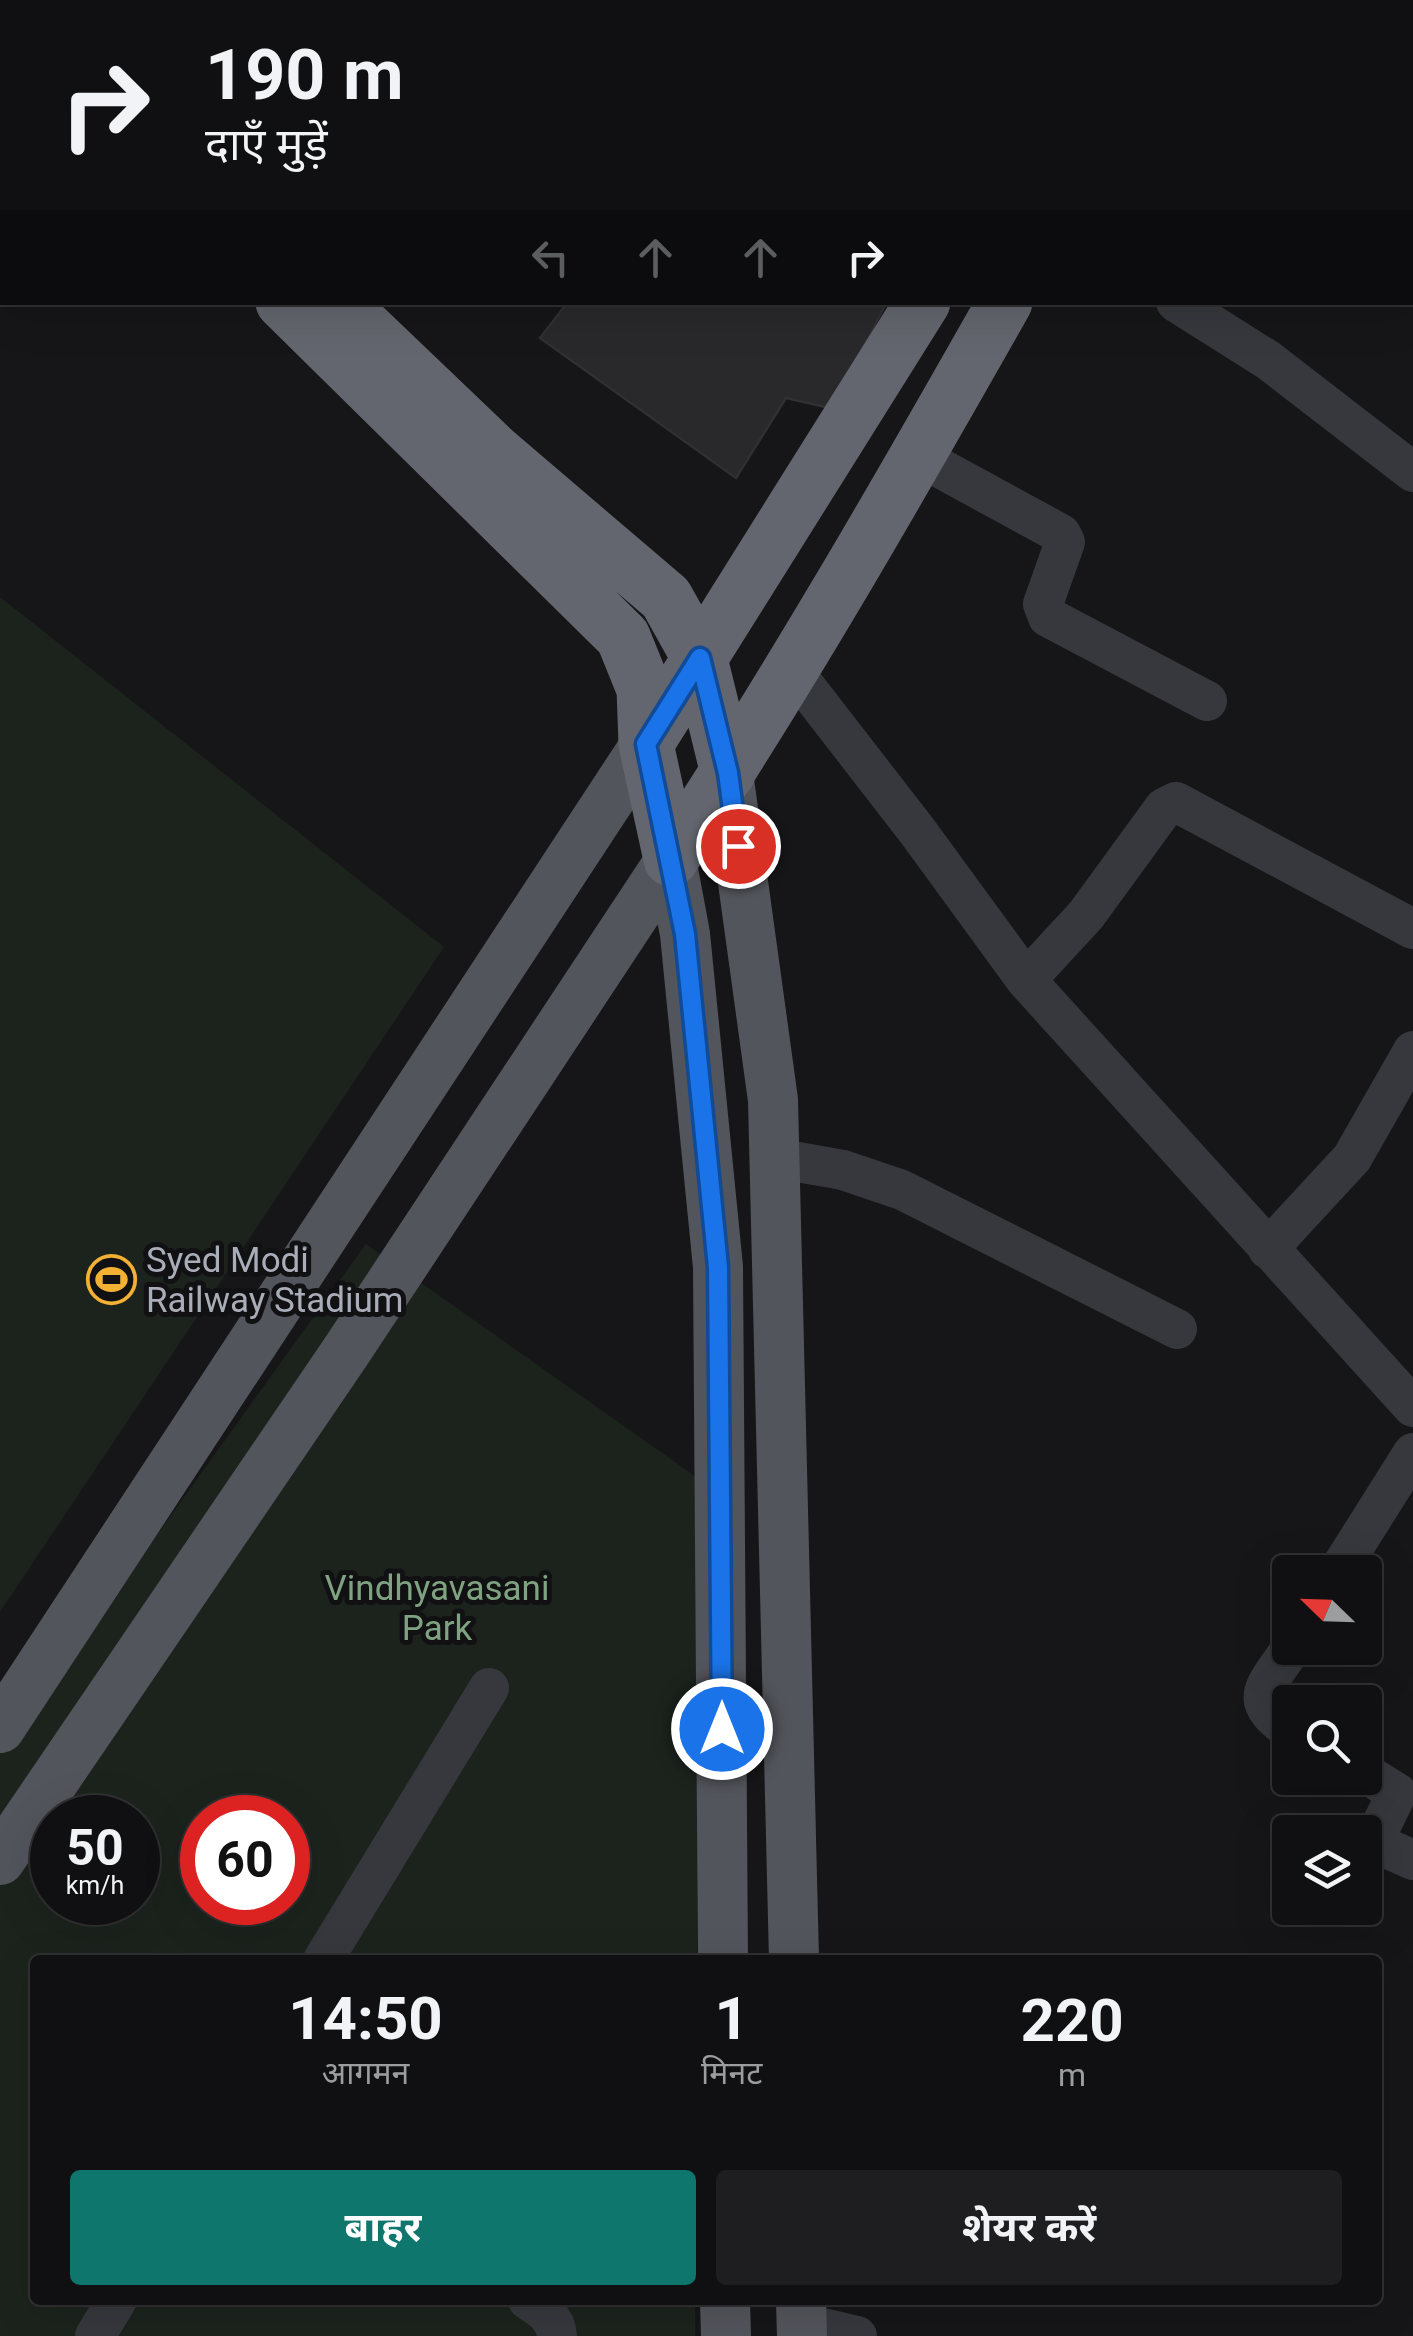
<!DOCTYPE html>
<html lang="hi">
<head>
<meta charset="utf-8">
<style>
	:root { --surface:#101012; --page:#1e1e20; --text:#f1f3f6; --muted:#9c9d9f; --line:#303032; --accent:#0f766e }
	body { margin:0; font-family:Roboto,"Noto Sans Devanagari",sans-serif; background:var(--page); color:var(--text); height:100vh; display:flex; flex-direction:column; font-size:38px; white-space:nowrap }
	* { box-sizing:border-box; margin:0 }
	p { font-size:32px; color:var(--muted) }
	.icon { flex:none; width:55px; height:55px; fill:none; stroke:currentColor; stroke-width:2; stroke-linecap:round; stroke-linejoin:round }
	.map { position:relative; flex:1; overflow:hidden }
	.details { position:absolute; left:30px; top:1955px; width:1352px; height:350px; display:flex; flex-direction:column; background:var(--surface); border-radius:10px; box-shadow:0 10px 40px #0002,0 0 0 2px var(--line) }
	.details>* { flex:none }
	.guide { position:absolute; left:0px; top:0px; width:1415px; height:305px; box-shadow:0 10px 40px #0002,0 0 0 2px var(--line); background:#101012; color:var(--text); overflow:hidden }
	.needle { width:65px; rotate:293deg }
	.fabs { position:absolute; left:1272px; top:1555px; display:grid; gap:20px }
	.fabs a { display:grid; place-items:center; width:110px; height:110px; border-radius:10px; background:var(--surface); box-shadow:0 10px 40px #0002,0 0 0 2px var(--line); font-size:50px }
	.speed { position:absolute; left:30px; top:1795px; display:flex; gap:20px; font-size:50px; font-weight:700; text-align:center }
	.speed>* { display:grid; place-content:center; width:130px; height:130px; border-radius:50%; background:var(--surface); box-shadow:0 10px 40px #0002,0 0 0 2px var(--line); line-height:1 }
	.speed small { font-size:25px; font-weight:400 }
	.speed .limit { border:15px solid #d22; background:#fff; color:#111 }
	.pin { position:absolute; display:grid; place-items:center; width:85px; height:85px; color:#fff; margin:-42px; border:5px solid #fff; border-radius:50%; box-shadow:0 2px 10px #0007 }
	.me { position:absolute; width:110px; margin:-55px; rotate:0deg; stroke-linejoin:round; filter:drop-shadow(0 0 8px #0008) }
	.turn { display:flex; align-items:center; gap:35px; height:210px; padding:0 40px; font-size:45px }
	.turn .icon { width:130px; height:130px; stroke-width:2.5 }
	.turn b { display:block; font-size:70px; line-height:85px }
	.lanes { display:flex; align-items:center; height:95px; padding:0 40px; background:#0003; justify-content:center; gap:50px; direction:ltr }
	.lanes .off { opacity:.35 }
	.eta { display:flex; justify-content:space-evenly; align-items:center; height:170px; text-align:center }
	.eta b { font-size:60px; font-weight:700; line-height:70px }
	.cta { display:flex; gap:20px; margin-top:auto; padding:20px 40px }
	.cta a { flex:1; height:115px; border-radius:10px; background:var(--accent); color:#fff; font-size:40px; font-weight:700; line-height:115px; text-align:center }
	.cta a+a { background:var(--page); color:var(--text) }
	.map>svg:first-child { display:block }
	.green { fill:#1c231d; fill-rule:evenodd }
	.building { fill:#29292c; stroke:#303034; stroke-width:2.5 }
	.lines { fill:none; stroke-linecap:round; stroke-linejoin:round }
	.minor { stroke:#37383d; stroke-width:40 }
	.major { stroke:#53555c; stroke-width:50 }
	.highway { stroke:#63666e; stroke-width:55 }
	.route-casing { stroke:#114b97; stroke-width:25 }
	.route { stroke:#1a73e8; stroke-width:18 }
	.labels { text-anchor:middle; dominant-baseline:central; stroke-width:10; stroke-linejoin:round; paint-order:stroke }
	.poi-label { font-size:35px; fill:#a8adb8; stroke:#111113; text-anchor:start }
	.park-label { font-size:35px; fill:#7fa381; stroke:#111113 }
</style>
</head>
<body>
<div class="map">
<svg width="1413" height="2336" viewBox="0 0 1413 2336">
	<rect width="100%" height="100%" fill="#161618"/>
	<path class="green" d="M0,597l444,350 -444,665z
		M366,1244l333,235 -2,481h-662v340h660v36h-695v-583zM52,1818h86v84h-86zM202,1818h86v84h-86z"/>
	<path class="building" d="M568,302h319l-57,106 -44,-10 -50,80 -196,-140z"/>
	<g class="lines">
		<path class="minor" d="M455,2l2,-2
			M1176,302l92,58 145,112
			M918,456l143,78 4,8 -22,62 5,13 159,84
			M791,668l127,164 108,148 387,427
			M1026,980l60,-65 78,-107 12,-6 237,127
			M775,1158l68,12 59,20 275,139
			M1268,1249l84,-91 61,-107
			M1338,1572l75,-119
			M1290,1730c-46,-32 -23,-43 1,-82
			M1365,1773l32,20 -22,45v5l38,17
			M323,1960l166,-272
			M528,2300c14,9 28,18 29,36
			M801,2323l56,13
			M95,2336l22,-36"/>
		<path class="major" d="M728,773l45,327 21,860
			M671,859l14,75 33,333 5,693
			M0,1728l646,-984
			M0,1860l347,-510 324,-491
			M725,2300l1,36
			M801,2300l1,36"/>
		<path class="highway" d="M1092,2l2,-2
			M1168,2l2,-2
			M0,21l2,2
			M283,302l340,335 21,52 2,55
			M338,302l157,150 171,146 34,61 28,114
			M671,859c119,-180 227,-368 334,-557
			M671,859l-25,-115 277,-442"/>
	</g>
	<g class="lines">
		<defs>
			<path id="route" d="M722,1729l-4,-462 -33,-333 -39,-190 54,-86 28,115 10,73"/>
		</defs>
		<use href="#route" class="route-casing"/>
		<use href="#route" class="route"/>
	</g>
	<defs>
		<symbol id="stadium-ring" viewBox="-11 -11 22 22"><circle r="9.5" fill="#111113" stroke="#f2b134" stroke-width="1.5"/><path d="M0-5a6.5 5 0 1 0 0 10a6.5 5 0 1 0 0-10ZM-3.5-1.8h7v3.6h-7Z" fill="#f2b134"/></symbol>
	</defs>
	<g fill-rule="evenodd">
		<use href="#stadium-ring" x="84" y="1252" width="55" height="55"/>
	</g>
	<g class="labels">
		<g class="poi-label">
			<text x="146" y="1260">Syed Modi<tspan x="146" dy="40">Railway Stadium</tspan></text>
		</g>
		<g class="park-label">
			<text x="437" y="1588">Vindhyavasani<tspan x="437" dy="40">Park</tspan></text>
		</g>
	</g>
</svg>
<div class="fabs">
<a><svg class="needle" viewBox="-14 -14 28 28"><path d="M0-13l5 13h-10z" fill="#e53935"/><path d="M0 13l5-13h-10z" fill="#9c9d9f"/></svg></a>
<a><svg class="icon" aria-label="search" viewBox="0 0 24 24"><circle cx="10" cy="10" r="6"/><path d="M15 15l6 6"/></svg></a>
<a><svg class="icon" aria-label="layers" viewBox="0 0 24 24"><path d="M12 4l9 5-9 5-9-5zM3 14l9 5 9-5"/></svg></a>
</div>
<div class="speed"><div>50<small>km/h</small></div><div class="limit">60</div></div>
<div class="pin" style="left:738px;top:846px;background:#d93025"><svg class="icon" aria-label="arrive" viewBox="0 0 24 24"><path d="M6 21V4h12l-3 4 3 4H6"/></svg></div>
<svg class="me" style="left:722px;top:1729px" viewBox="-20 -20 40 40"><circle r="17" fill="#1a73e8" stroke="#fff" stroke-width="3"/><path d="M0-11L8 9 0 5-8 9z" fill="#fff"/></svg>
<div class="guide">
<div class="turn"><svg class="icon" aria-label="right" viewBox="0 0 24 24"><path d="M7 20v-9h11M14 6l5 5-5 5"/></svg><div><b>190 m</b>दाएँ मुड़ें</div></div>
<div class="lanes"><svg class="icon off" aria-label="left" viewBox="0 0 24 24"><path d="M17 20v-9H6M10 6l-5 5 5 5"/></svg><svg class="icon off" aria-label="ahead" viewBox="0 0 24 24"><path d="M12 20V5M6 11l6-6 6 6"/></svg><svg class="icon off" aria-label="ahead" viewBox="0 0 24 24"><path d="M12 20V5M6 11l6-6 6 6"/></svg><svg class="icon" aria-label="right" viewBox="0 0 24 24"><path d="M7 20v-9h11M14 6l5 5-5 5"/></svg></div>
</div>
<section class="details">
<div class="eta">
<div><b>14:50</b><p>आगमन</p></div>
<div><b>1</b><p>मिनट</p></div>
<div><b>220</b><p>m</p></div>
</div>
<div class="cta"><a>बाहर</a><a>शेयर करें</a></div>
</section>
</div>
</body>
</html>
